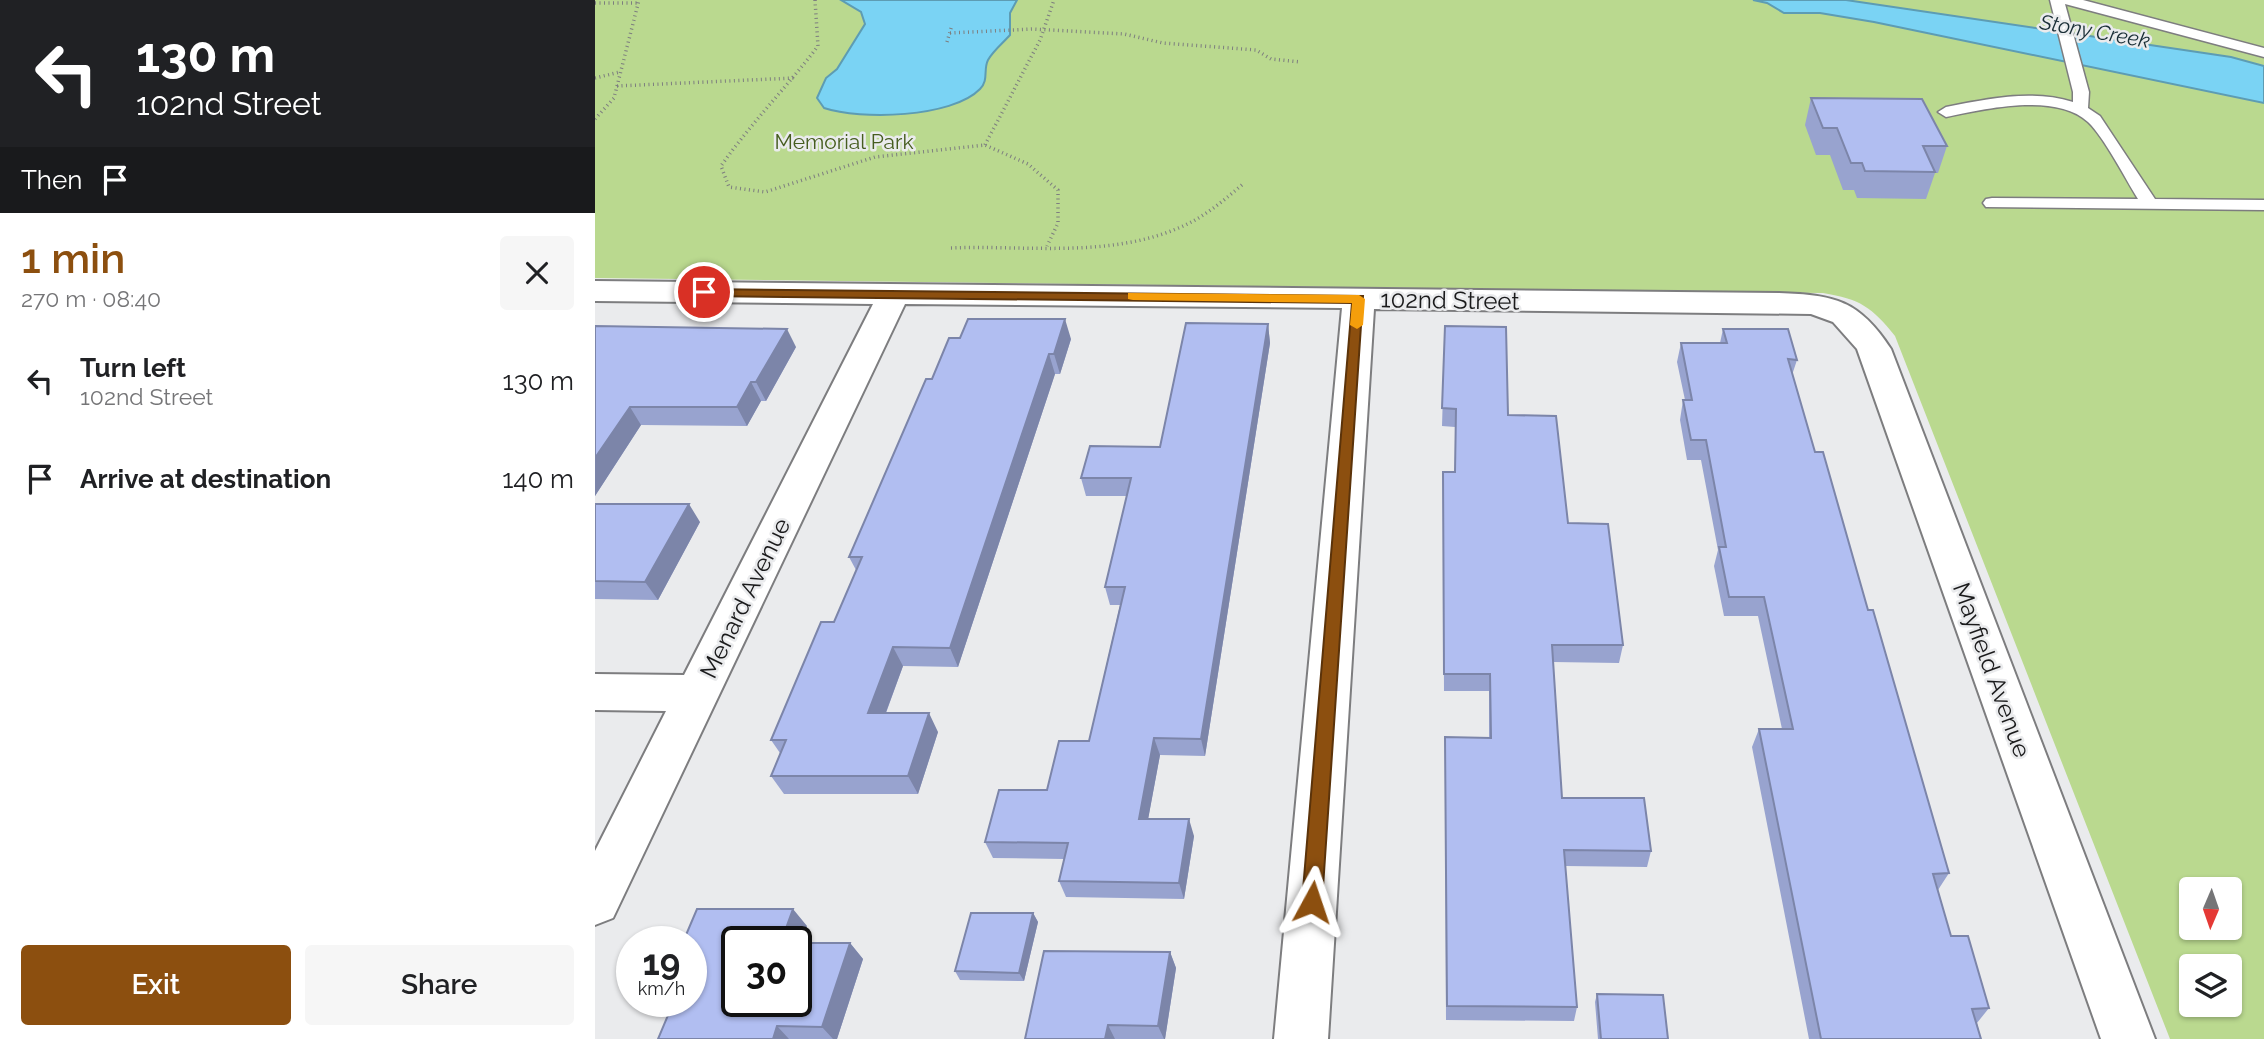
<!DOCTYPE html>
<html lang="en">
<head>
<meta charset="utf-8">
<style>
	:root { --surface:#fff; --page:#f6f6f6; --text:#202124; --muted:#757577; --accent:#8c4f0f }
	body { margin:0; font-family:Raleway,sans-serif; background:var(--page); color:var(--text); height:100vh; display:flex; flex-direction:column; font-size:26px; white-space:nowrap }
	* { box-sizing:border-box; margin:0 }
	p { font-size:23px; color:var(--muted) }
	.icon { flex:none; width:38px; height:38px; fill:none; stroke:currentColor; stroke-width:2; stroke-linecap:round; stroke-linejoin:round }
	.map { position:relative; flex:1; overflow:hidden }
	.drawer { display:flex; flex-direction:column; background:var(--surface); width:595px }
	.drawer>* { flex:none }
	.top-card { background:#202124; color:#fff; overflow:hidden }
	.needle { width:46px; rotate:182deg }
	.buttons { position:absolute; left:1584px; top:877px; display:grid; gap:14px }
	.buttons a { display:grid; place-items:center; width:63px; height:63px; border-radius:7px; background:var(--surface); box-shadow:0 2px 5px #0004; font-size:35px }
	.speed { position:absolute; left:21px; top:926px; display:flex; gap:14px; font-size:35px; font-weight:700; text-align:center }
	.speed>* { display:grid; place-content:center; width:91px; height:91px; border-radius:50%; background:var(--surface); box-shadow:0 2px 5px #0004; line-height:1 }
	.speed small { font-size:18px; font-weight:400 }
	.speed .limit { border:4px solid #111; border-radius:10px; background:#fff; color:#111 }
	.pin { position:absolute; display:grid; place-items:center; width:60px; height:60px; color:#fff; margin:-30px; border:4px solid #fff; border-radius:50%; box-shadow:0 2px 7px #0007 }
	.me { position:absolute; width:77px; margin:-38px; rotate:5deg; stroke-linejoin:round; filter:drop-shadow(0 0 5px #0008) }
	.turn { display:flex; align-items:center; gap:24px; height:147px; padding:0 21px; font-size:32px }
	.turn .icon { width:91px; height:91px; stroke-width:2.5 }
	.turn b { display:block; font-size:49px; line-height:60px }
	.then { display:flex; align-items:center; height:66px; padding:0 21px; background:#0003; gap:14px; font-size:26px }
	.round { display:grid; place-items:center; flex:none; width:74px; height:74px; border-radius:7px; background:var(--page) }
	.overview { display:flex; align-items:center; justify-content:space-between; height:119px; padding:0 21px }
	h1 { font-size:42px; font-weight:600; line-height:52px; color:var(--accent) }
	.action { display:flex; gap:14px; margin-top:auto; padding:14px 21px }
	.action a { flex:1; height:80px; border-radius:7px; background:var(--accent); color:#fff; font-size:28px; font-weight:600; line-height:80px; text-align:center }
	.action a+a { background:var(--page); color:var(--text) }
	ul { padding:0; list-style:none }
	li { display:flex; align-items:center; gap:21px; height:98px; padding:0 21px }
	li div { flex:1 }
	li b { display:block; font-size:26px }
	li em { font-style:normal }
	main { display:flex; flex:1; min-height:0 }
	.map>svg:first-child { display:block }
	.green { fill:#bad98f; fill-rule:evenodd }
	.water { fill:#7ad3f4; stroke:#5d9cb3; stroke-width:2 }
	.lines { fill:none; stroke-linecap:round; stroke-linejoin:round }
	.lane-casing { stroke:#7d7d7f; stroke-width:3 }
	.street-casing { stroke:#7d7d7f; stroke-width:4 }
	.path { stroke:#7d7e7f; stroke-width:3.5; stroke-dasharray:1 3.5; stroke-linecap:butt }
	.lane { fill:#fff; fill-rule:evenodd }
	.street { fill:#fff; fill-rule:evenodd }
	.wall { fill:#98a3cf }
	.shaded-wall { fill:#7c85a9 }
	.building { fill:#b1bef1; stroke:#7c85a9; stroke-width:2 }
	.route { fill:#8c4f0f; stroke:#5b330a; stroke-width:2 }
	.slow { fill:#f59e0b }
	.labels { text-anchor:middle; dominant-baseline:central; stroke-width:5; stroke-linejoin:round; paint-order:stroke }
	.far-water-label { font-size:21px; font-style:italic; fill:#192e36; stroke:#eaebed }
	.far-park-label { font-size:21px; fill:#465d1f; stroke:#eaebed }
	.street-label { font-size:24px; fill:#1a1a1b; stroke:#eaebed }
</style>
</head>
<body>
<main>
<section class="drawer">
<div class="top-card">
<div class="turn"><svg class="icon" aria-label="left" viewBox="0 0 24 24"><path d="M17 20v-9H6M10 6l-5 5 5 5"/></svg><div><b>130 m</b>102nd Street</div></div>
<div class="then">Then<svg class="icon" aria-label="arrive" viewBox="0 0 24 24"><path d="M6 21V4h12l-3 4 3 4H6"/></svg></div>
</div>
<div class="overview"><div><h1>1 min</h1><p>270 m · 08:40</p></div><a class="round"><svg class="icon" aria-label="close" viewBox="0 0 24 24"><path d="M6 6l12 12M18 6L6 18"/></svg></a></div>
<ul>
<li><svg class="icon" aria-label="left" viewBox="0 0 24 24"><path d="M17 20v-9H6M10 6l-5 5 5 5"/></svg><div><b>Turn left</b><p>102nd Street</p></div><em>130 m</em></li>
<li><svg class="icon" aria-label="arrive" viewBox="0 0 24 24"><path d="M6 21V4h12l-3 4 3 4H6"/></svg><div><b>Arrive at destination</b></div><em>140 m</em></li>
</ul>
<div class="action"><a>Exit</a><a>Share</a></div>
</section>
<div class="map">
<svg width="1669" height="1039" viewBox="0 0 1669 1039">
	<rect width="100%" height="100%" fill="#eaebed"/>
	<path class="green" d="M0,0h1669v1039h-94l-275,-703c-23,-29 -35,-37 -72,-43l-1228,-15zM1596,889h38v39h-38zM1596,966h38v38h-38z"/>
	<path class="water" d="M246,0h176l-7,13v22c-7,8 -17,16 -22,25 -5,10 1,20 -8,29 -28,29 -120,31 -156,19l-7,-10 9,-20 11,-9 28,-45 -4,-12z
		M1158,0h93l385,57 33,9v37l-390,-81 -54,-9h-36l-17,-10z"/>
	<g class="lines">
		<defs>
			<path id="lane" d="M1455,0h33l181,48v9l-199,-53 24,88 -1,16 12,8 55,83 109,1v10l-278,-3 -3,-4 3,-4 6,-1 146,1c-13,-21 -34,-62 -50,-77 -32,-30 -104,-13 -142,-5l-8,-5 8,-5c41,-8 86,-18 127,-5v-10z"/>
			<path id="street" d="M0,281l1184,12c56,2 80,7 112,56l264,690h-54l-244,-690 -24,-27 -22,-8 -437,-5 -46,730h-54l68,-731 -437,-4 -292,614 -18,7v-74l71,-140 -71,-1v-36l89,1 189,-371 -278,-3z"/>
		</defs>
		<use href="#lane" class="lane-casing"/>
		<use href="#street" class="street-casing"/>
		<path class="path" d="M220,0l3,46c-31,41 -67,77 -97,120l8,21 36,5 110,-35 110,-12 43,19 30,26v33l-11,23
			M0,3h43
			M355,33l83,-4 91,5 39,9 93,7 15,9 30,3
			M352,42l5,-17
			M0,78l25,-6
			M22,86l177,-8
			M0,119l19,-21 25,-98
			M390,145l55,-105 14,-40
			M356,248c73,-3 155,10 225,-19 26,-10 46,-27 67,-45"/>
		<use href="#lane" class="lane"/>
		<use href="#street" class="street"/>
	</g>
	<path class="wall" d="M1216,98l136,48 -9,27h-3l-9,26 -69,-1 -3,-8h-11l-13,-35h-14l-11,-30z
		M673,324l2,19 -65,413 -45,-1 -12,64 46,17 -10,63 -118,-2 -7,-16 5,-22 -71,-1 -8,-16 62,-52 42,-49 31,-136h-10l-5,-18 22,-91h-41l-5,-18 79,-31z
		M0,326l201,21 -30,54h-5l-14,25 -106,-1 -46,71z
		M850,326l63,89 60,108 55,122 -4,18 -66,-1 9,136 89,53 -4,16 -82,-1 12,141 -3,14 -128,-1 -1,-266 44,-16v-47h-45l-1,-219h12v-45l-13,-1z
		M1128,329l74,31 -5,15 23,77 53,158 81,263 -11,17 13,46 38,72 -12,15 4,16h-172l-57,-292 7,-18h23l-24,-113h-34l-10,-50 4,-16 -17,-90h-14l-7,-40 3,-20h2l-8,-38 4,-19h39z
		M476,339l-11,35h-5l-97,293 -55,-1 -17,47 52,19 -20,62h-134l-13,-18 9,-23 -9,-13 63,-118 22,-52 -7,-13 83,-178z
		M0,504l105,18 -42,78 -63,-1z
		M438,913l5,9 -14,59 -64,-1 -5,-9z
		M212,926l-7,17h50l13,16 -26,80h-179z
		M575,952l6,16 -11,71h-140z
		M1002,994l71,45h-70l-3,-37z"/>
	<path class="shaded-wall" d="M470,319l6,20 -11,35 -6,-20z
		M673,324l2,19 -65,413 -4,-17z
		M192,329l9,18 -30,54 -10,-19z
		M454,354l6,20 -97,293 -8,-19z
		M156,382l10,19 -14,25 -10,-19z
		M35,407l11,18 -46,71v-38z
		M94,504l11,18 -42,78 -13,-18z
		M298,647l10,19 -24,65 -11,-18z
		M334,713l9,19 -20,62 -10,-18z
		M559,738l6,17 -15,81 -6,-17z
		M594,819l5,17 -10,63 -5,-16z
		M198,909l14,17 -11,28v-12h-15z
		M438,913l5,9 -14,59 -5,-8z
		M255,943l13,16 -26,80h-4l-11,-12z
		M575,952l6,16 -11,71h-1l-6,-13z
		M513,1025l7,14h-10z
		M182,1026l12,13h-16z"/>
	<path class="building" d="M1216,98l111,1 25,47h-24l12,26 -70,-1 -3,-8h-11l-14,-35h-14z
		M373,319h97l-11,35h-5l-99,294 -57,-1 -25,66h61l-21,63h-137l15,-36h-15l50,-118h13l28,-65h-13l77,-178h6l17,-41h11z
		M591,323l82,1 -67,415 -47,-1 -15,81h50l-10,64 -120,-2 9,-38 -83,-1 14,-52h48l12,-49h30l36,-154h-20l26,-109h-50l9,-32 70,1z
		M0,326l192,3 -31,53h-5l-14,25h-107l-35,51z
		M850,326l61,1 2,88 48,1 12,107 40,1 15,121h-71l10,153h82l7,53 -87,-1 13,157 -130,-1 -2,-269 46,1 -1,-64h-46l-1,-202h12l1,-63 -14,-1z
		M1128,329h65l9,31 -9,-1 27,93h8l45,158h5l76,263 -16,1 18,62h17l21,72 -17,1 9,30h-160l-62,-310h34l-29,-132h-35l-10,-50h7l-20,-107h-15l-8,-40h9l-11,-57h46z
		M0,504h94l-44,78 -50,-1z
		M102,909h96l-12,33h-44v59h59v-58h54l-28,84 -45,-1 -4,13h-115l16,-38h17v-59h-8z
		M376,913h62l-14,60 -64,-2z
		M449,951l126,1 -12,74 -50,-1 -3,14h-80z
		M1002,994l66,1 5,44h-67z"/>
	<path class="route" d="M104,289l664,7 -41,606 -3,7 -7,3 -7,-3 -3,-7 50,-599 -648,-7 -7,-4z"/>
	<path class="slow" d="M533,293l231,2 6,4 -2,26 -6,4 -7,-4 2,-22 -219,-3 -5,-1z"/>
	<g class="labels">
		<g class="far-water-label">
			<text transform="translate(1500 31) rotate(10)">Stony Creek</text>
		</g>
		<g class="far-park-label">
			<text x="249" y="141">Memorial Park</text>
		</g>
		<g class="street-label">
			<text transform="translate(855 300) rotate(1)">102nd Street</text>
			<text transform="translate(150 598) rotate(-64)">Menard Avenue</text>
			<text transform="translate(1397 670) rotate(70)">Mayfield Avenue</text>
		</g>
	</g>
</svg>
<div class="buttons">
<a><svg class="needle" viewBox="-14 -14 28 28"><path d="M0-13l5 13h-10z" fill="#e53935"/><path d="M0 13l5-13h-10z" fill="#757577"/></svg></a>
<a><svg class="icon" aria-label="layers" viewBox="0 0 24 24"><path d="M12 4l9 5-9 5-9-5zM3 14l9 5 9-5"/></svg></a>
</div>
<div class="speed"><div>19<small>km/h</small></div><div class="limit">30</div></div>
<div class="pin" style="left:109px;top:292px;background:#d93025"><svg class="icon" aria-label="arrive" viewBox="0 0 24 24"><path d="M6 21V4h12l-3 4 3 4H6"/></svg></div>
<svg class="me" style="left:717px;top:902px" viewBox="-20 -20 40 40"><path d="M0-17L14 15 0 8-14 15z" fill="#8c4f0f" stroke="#fff" stroke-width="4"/></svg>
</div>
</main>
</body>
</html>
